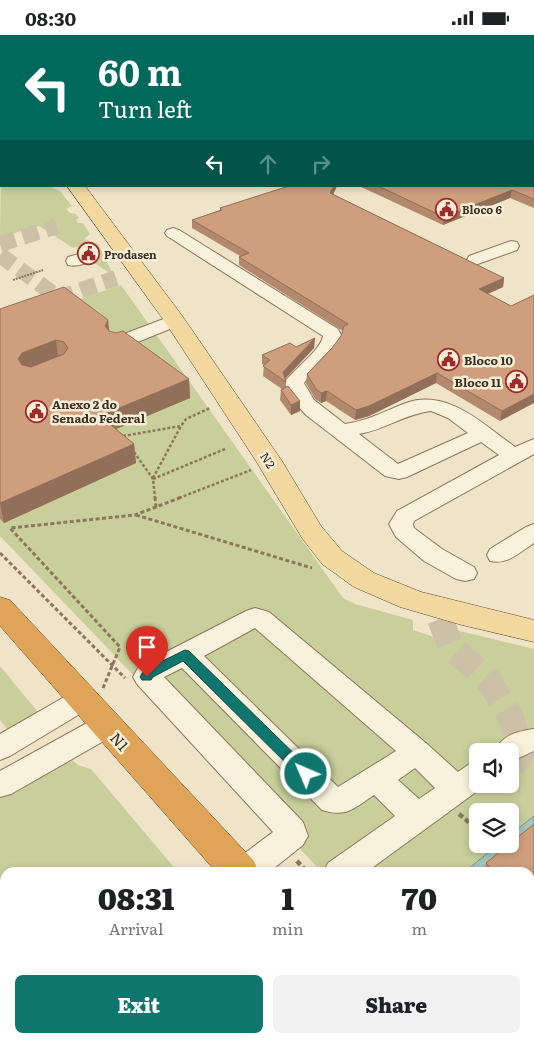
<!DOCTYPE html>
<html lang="en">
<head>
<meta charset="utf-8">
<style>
	:root { --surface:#fff; --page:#f2f2f2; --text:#202124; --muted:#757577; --accent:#0f766e }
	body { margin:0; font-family:Literata,serif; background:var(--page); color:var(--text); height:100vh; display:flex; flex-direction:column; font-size:19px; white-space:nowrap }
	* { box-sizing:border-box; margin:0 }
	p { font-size:16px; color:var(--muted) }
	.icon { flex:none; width:28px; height:28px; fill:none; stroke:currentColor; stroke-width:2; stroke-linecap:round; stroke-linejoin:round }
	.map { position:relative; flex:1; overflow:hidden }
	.panel { position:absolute; left:0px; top:832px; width:535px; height:176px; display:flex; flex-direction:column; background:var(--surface); border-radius:15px 15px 0 0; box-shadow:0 2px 8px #0003 }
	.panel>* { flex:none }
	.hud { position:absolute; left:0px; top:0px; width:535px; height:152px; box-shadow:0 2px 8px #0003; background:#00695c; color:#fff; overflow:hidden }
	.tools { position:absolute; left:469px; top:708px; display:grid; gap:10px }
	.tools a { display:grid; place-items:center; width:50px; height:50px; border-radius:8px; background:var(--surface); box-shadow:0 2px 8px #0003; font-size:25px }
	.pin { position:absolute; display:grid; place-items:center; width:42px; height:42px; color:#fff; margin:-51px -21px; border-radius:50% 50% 50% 0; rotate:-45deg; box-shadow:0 0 5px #0007 }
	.pin .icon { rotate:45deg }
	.me { position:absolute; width:55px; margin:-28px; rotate:315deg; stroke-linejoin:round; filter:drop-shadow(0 0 4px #0008) }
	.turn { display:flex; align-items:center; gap:18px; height:105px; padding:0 15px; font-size:22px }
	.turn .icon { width:65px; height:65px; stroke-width:2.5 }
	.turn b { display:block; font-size:35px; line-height:42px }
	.lanes { display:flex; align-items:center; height:48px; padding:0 15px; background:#0003; justify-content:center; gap:25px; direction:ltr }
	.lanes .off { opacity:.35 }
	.eta { display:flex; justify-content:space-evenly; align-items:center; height:85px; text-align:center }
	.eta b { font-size:30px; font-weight:800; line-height:35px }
	.primary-button { display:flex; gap:10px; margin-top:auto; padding:10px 15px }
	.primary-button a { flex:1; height:58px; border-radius:8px; background:var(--accent); color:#fff; font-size:20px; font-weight:800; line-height:58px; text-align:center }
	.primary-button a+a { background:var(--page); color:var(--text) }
	.status { display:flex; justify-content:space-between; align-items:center; height:35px; padding:0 25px; background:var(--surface); direction:ltr }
	.status svg { height:14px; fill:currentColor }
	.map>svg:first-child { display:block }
	.green { fill:#c9cf9b; fill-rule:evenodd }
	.water { fill:#a9c4bc; stroke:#6f938a }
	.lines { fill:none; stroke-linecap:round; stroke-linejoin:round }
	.minor-tunnel-far2 { stroke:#ccc0a6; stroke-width:16; stroke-dasharray:16 8; stroke-linecap:butt }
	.minor-tunnel-far1 { stroke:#ccc0a6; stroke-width:26; stroke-dasharray:26 12; stroke-linecap:butt }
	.minor-tunnel { stroke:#ccc0a6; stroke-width:32; stroke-dasharray:32 16; stroke-linecap:butt }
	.minor-casing { stroke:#8d765c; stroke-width:2 }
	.major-casing { stroke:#5b4430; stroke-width:1 }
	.highway-casing { stroke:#5b4430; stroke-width:1 }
	.path-far2 { stroke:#8d765c; stroke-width:2.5; stroke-dasharray:3 2; stroke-linecap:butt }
	.path-far1 { stroke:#8d765c; stroke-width:3; stroke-dasharray:4 2.5; stroke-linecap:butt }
	.path { stroke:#8d765c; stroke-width:4.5; stroke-dasharray:5 3; stroke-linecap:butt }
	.minor { fill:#faf1dc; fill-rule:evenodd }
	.major { fill:#f3d9a0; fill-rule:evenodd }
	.highway { fill:#e0a458; fill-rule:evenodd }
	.path-bridge { stroke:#8d765c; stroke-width:2; stroke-dasharray:2 1; stroke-linecap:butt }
	.wall { fill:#b2896c }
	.shaded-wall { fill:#916f58 }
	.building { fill:#cf9f7d; stroke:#916f58; fill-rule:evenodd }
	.route { fill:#0f766e; stroke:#0a4d48 }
	.labels { text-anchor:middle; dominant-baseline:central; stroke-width:5; stroke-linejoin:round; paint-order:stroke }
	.far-poi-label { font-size:11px; font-weight:bold; fill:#3d2e20; stroke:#f7eed8; text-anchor:start }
	.poi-label { font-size:12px; font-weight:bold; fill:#3d2e20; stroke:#f7eed8; text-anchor:start }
	.street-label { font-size:12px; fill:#3d2e20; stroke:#f7eed8 }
	.near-street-label { font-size:15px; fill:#3d2e20; stroke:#f7eed8 }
</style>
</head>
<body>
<div class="status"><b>08:30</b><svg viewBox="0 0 49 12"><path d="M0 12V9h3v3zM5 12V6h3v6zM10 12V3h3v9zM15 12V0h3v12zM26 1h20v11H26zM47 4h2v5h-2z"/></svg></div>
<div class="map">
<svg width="534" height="1008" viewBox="0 0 534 1008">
	<rect width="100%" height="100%" fill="#f0e4c8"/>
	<path class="green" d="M1,130v21h53l-2,2 8,3 12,15 -6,3 4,4 6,1 3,4 -3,2 2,3h5l7,11 -6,5 14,5 16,32 -24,-16 11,-4 -16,-11 -12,3 -34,-22 -39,11z
		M121,250l222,313 12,6 58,16v10l24,8 19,-8 78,19v167l-24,19v-24h-32v33h21l-36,28h-141l-322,-336v-17l4,3 132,-59 -80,-66 10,-93zM478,716h32v33h-32z
		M0,631l42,51 -30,17 -12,-14z
		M69,722l9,8 13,4 87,103 -173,1v62l-5,-8v-134z
		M76,1004h150l-5,4h-142z"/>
	<path class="water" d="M534,781v23l-42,33 -29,1 36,-29h11v-9z"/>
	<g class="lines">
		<path class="minor-tunnel-far2" d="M0,209l57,-18
			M0,220l59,43 57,-20"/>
		<path class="minor-tunnel-far1" d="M440,584l11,28 37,33 23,37 5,22"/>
		<path class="minor-tunnel" d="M510,730l9,-13 -3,-14"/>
		<defs>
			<path id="minor" d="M124,0h14l1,1h-14z
				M302,0h14l1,1h-14z
				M503,0h16l1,1h-16z
				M0,49h1v8h-1z
				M173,193l6,2 159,99 4,8c-6,21 -26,29 -38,46l10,17 31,24c22,-3 40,-13 61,-21 42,-15 78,22 109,44l19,-8v15l-120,67 -1,3 1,4 28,21 32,18 3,6 -3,6 -9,2 -9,-2 -32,-18 -28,-24 -7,-13 8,-13 102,-56 -18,-13 -74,35 -8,2 -14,-3 -79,-61 -15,-17 -7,-15c10,-14 37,-33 39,-47l-156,-100 -2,-3 2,-3zM431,376l17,7 20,15 -70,31 -39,-30c25,-4 46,-20 72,-23z
				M511,206l6,1 2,4 -2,4 -42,15 -6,-1 -2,-4 2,-4z
				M86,217l6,1 2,4c-5,7 -18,10 -26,8l-2,-4 2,-4z
				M174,280l6,2 3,4 -3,4 -55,22 -7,2 -7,-2 -2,-4 2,-4z
				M534,489v19c-14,9 -26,22 -44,18l-3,-6 3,-6 36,-22z
				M255,573l14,4 158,132 31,28 10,-7 10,-3v22h9l-122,89h-42l5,-10 67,-47 -21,-21c-20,13 -27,23 -52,15l-140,-142 -18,9 139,145 5,14 -5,9 -35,28h-41l5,-10 41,-31 -136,-148 -4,-7 6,-11 107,-55zM255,593l141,123 -58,36 -134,-131zM415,733l20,20 -16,11 -21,-19z
				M83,653l10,4 4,7 -4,7 -83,50 -10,4v-26l73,-42z
				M106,680l10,3 4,8 -4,8 -105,60 -11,3v-26l96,-53z
				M534,694v22l-24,11v-11h-15c7,-16 23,-20 39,-22z
				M0,897l5,2v38l-5,-2z
				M42,1004h37l2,4h-37z"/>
			<path id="major" d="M0,86l1,1v10l-1,-1z
				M67,151h18l98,131 99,144 39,65 21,25 32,22 47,19 113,28v22l-72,-17 -62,-18 -46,-20 -32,-23 -20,-26 -46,-77 -91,-139z"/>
			<path id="highway" d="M0,562l10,3 244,261 5,12h-42l-217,-247z
				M237,1004h43l-2,4h-43z
				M374,1004h43l2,4h-43z"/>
		</defs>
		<use href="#minor" class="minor-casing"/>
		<use href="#major" class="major-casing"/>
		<use href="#highway" class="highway-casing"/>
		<path class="path-far2" d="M123,401l58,-10 5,-7 24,-11
			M134,417l19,27 2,19
			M153,443l28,-52
			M153,444l72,-30
			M179,463l72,-28"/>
		<path class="path-far1" d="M155,462l1,10
			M136,480l176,53
			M0,518l125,125
			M103,653l17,-41 -110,-119 125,-13 47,-18"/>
		<path class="path" d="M459,779l19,16
			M494,809l11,9
			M297,826l11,12
			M462,1004l4,4"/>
		<use href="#minor" class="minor"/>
		<use href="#major" class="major"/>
		<use href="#highway" class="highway"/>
		<path class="path-bridge" d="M13,245l30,-10"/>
	</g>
	<path class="wall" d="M318,0h136l4,1h-139z
		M534,144v29l-24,-10 -67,27 -84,-39h175z
		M337,151l-4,8 171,84 -1,9 -15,7 23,12 23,-11 -34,126 -64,-38 -67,33 -14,4 -29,-19 -5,2 -6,-4 -9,-16 1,-9 25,-26 9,-12 2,-5 -104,-66v-8l1,-1 -48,-28v-8l28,-10v-2z
		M0,274l108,11 1,11 80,48 1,19 -74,31 18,15 2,19 -132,60 -4,-4z
		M315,303l-1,10 -29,31 1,3v5l14,24 -9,4 -11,-15 1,-10 1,-1 -19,-13 1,-11 -2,-1v-9l34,-8z
		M534,789v108l-4,-4v-55h-46l2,-10z"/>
	<path class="shaded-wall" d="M85,0h17l1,1h-19z
		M1,20v19h-1v-18z
		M334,151h3l-7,15v-8z
		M512,155l-2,8 -67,27 1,-8z
		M504,243l-1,9 -25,11 1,-9z
		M108,285l2,17 -5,-11z
		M315,303l-1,10 -30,32 -1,-8z
		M56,305l2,18 -33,13 -7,-12 4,-6z
		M437,338l-1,10 -67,33 -14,4 1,-10z
		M189,344l1,19 -88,37 -2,-19z
		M327,356l-1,10 -5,2v-10z
		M534,359v9l-34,18 2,-10z
		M300,366v10l-9,4v-10z
		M134,409l2,19 -132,60 -4,-20z"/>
	<path class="building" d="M0,0h90l-6,1h-83v19l-1,1z
		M334,0h120l4,1h-120z
		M534,144v20l-22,-9 -68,27 -66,-31h156z
		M289,151h45l-4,7 174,85 -25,11 32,17 23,-11v99l-32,17 -65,-38 -68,33 -13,4 -29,-19 -6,2 -5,-4 -9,-15 25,-26 9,-12 3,-10 4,-2 -109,-67 10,-4 -57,-33 30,-10 -2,-2z
		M64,252l44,33 -3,6 4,5 7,2 7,-2 66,48 -89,37 34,28 -134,59v-194zM56,305l8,2 4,6 -4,6 -33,13 -9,-2 -4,-6 4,-6z
		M315,303l-32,34 3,10 -23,-16 7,-6 -8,-5 28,-12 6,4z
		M288,351l12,15 -9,4 -10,-15z
		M534,789v84l-4,-4v-31h-34l-10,-10z"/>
	<path class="route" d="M185,615l4,1 122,119 2,4 -2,4 -5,2 -5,-2 -118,-117 -30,16 -2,3h-9l-2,-3 4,-7z"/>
	<defs>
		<symbol id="civic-ring" viewBox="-11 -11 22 22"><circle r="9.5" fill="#f7eed8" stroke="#9e2a2b" stroke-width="1.5"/><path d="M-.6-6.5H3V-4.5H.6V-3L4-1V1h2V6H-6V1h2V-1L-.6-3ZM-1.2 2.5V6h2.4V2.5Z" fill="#9e2a2b"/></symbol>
	</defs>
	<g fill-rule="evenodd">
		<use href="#civic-ring" x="434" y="162" width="25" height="25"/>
		<use href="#civic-ring" x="76" y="206" width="25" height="25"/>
		<use href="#civic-ring" x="436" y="312" width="25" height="25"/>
		<use href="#civic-ring" x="504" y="334" width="25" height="25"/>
		<use href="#civic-ring" x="24" y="364" width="25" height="25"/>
	</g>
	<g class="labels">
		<g class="far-poi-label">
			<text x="462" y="174">Bloco 6</text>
			<text x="104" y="219">Prodasen</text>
		</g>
		<g class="poi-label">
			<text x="464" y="325">Bloco 10</text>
			<text x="501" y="347" text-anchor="end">Bloco 11</text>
			<text x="52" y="369">Anexo 2 do<tspan x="52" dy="14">Senado Federal</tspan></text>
		</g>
		<g class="street-label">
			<text transform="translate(268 425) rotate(57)">N2</text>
		</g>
		<g class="near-street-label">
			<text transform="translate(120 706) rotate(48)">N1</text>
		</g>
	</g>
</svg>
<div class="tools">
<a><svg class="icon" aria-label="sound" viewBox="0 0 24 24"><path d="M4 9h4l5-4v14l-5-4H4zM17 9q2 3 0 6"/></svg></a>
<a><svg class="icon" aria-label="layers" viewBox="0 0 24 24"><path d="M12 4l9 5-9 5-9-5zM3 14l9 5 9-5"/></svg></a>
</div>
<div class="pin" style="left:147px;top:642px;background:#d93025"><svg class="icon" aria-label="arrive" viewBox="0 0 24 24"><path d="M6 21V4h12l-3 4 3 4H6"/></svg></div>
<svg class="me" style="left:306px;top:739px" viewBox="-20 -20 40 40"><circle r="17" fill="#0f766e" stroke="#fff" stroke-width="3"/><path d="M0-11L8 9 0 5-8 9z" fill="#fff"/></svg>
<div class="hud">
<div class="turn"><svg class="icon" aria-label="left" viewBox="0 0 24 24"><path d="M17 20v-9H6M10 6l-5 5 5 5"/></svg><div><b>60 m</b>Turn left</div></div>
<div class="lanes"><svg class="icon" aria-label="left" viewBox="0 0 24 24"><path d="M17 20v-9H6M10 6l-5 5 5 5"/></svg><svg class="icon off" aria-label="ahead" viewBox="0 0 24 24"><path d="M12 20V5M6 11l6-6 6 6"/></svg><svg class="icon off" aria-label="right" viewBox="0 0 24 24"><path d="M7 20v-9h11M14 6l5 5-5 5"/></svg></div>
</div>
<section class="panel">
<div class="eta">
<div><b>08:31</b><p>Arrival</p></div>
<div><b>1</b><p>min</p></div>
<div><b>70</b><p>m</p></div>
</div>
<div class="primary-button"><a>Exit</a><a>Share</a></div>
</section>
</div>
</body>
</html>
